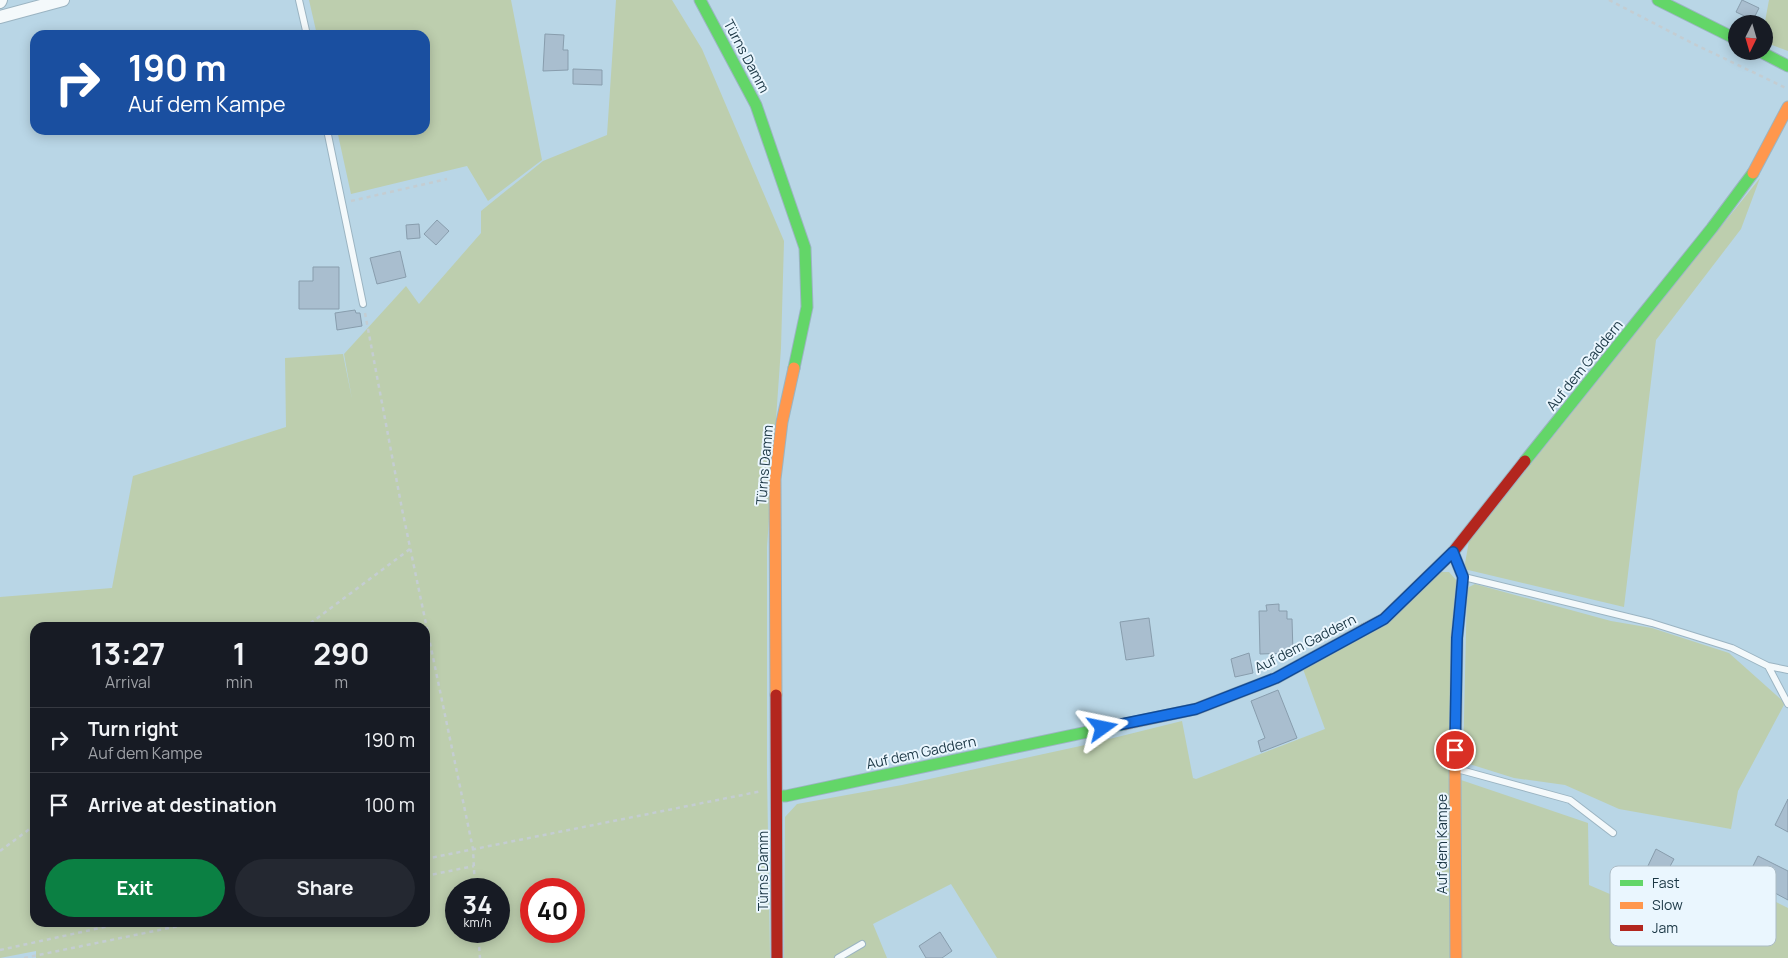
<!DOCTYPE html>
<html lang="en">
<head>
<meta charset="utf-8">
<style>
	:root { --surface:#171b24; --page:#242831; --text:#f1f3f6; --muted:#9ea1a6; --line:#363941; --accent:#0b8043 }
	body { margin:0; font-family:Manrope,sans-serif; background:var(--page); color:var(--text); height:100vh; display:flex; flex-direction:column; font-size:19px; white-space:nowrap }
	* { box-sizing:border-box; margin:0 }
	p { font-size:16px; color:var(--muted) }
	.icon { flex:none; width:28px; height:28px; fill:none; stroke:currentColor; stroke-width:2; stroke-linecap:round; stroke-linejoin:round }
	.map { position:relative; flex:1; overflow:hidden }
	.details { position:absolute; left:30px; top:622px; width:400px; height:305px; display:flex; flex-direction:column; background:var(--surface); border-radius:15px; box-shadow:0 2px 12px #0003 }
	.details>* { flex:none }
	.guide { position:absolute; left:30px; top:30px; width:400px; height:105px; border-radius:15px; box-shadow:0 2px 12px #0003; background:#1a4fa0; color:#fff; overflow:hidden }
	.needle { width:32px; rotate:185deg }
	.tools { position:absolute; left:1728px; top:15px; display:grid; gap:10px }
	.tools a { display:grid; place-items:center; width:45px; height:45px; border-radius:50%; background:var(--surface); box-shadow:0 2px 12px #0003; font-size:25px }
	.speed { position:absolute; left:445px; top:878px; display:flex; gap:10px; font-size:25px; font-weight:700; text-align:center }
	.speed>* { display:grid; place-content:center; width:65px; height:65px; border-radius:50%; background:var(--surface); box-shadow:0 2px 12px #0003; line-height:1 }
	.speed small { font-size:12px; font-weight:400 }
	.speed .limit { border:8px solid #d22; background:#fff; color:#111 }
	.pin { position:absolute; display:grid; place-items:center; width:42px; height:42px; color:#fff; margin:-21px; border:2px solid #fff; border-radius:50%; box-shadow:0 1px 5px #0007 }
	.me { position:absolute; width:55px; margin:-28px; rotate:78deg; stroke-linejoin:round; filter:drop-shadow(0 0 4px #0008) }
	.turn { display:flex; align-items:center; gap:18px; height:105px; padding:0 15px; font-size:22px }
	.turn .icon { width:65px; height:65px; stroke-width:2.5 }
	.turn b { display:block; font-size:35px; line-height:42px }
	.eta { display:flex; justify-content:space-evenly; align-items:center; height:85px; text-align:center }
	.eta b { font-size:30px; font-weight:700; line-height:35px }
	.button { display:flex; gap:10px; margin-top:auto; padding:10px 15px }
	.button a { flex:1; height:58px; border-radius:30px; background:var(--accent); color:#fff; font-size:20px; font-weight:700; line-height:58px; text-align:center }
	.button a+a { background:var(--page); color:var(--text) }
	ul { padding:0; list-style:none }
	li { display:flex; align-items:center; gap:15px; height:65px; padding:0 15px; border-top:1px solid var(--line) }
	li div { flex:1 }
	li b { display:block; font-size:19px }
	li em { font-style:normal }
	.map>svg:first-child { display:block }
	.green { fill:#bdceae; fill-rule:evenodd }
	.building { fill:#a9becf; stroke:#889dad }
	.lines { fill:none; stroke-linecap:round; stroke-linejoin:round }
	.lane-casing { stroke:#9bb4c2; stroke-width:8 }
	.street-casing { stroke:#9bb4c2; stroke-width:14 }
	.fast-casing { stroke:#9bb4c2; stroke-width:13 }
	.slow-casing { stroke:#9bb4c2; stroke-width:13 }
	.jam-casing { stroke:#9bb4c2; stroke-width:13 }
	.path { stroke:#c4cdd2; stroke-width:2.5; stroke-dasharray:4 4; stroke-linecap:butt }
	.lane { stroke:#f4f9fb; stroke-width:6 }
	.street { stroke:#f4f9fb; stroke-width:12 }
	.fast { stroke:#63d668; stroke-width:11 }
	.slow { stroke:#ff974d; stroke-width:11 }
	.jam { stroke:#b3261e; stroke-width:11 }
	.route-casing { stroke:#114b97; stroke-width:12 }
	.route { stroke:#1a73e8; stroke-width:9 }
	.labels { text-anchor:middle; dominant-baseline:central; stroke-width:4; stroke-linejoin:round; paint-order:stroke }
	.street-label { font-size:14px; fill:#1a3644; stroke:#eaf6fe }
	.key { fill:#eaf6fe; stroke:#acbcc6; stroke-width:1 }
	.key-label { font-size:14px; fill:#1a3644 }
</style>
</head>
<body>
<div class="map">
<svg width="1788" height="958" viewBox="0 0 1788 958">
	<rect width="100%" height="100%" fill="#b9d6e6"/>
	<path class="green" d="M309,0h202l31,160 -54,41 -21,-35 -116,28 -14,-64h88v-95h-108z
		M616,0h56l30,49 82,192 -3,107 -14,199v227l3,184h-734v-7l-36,7v-361l112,-9 21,-112 153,-49 -1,-69 58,-4 9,45 -8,-45 62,-68 13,18 62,-71v-22l62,-50 64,-26zM35,628h390v294h-390zM456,889h43v42h-43zM531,889h43v42h-43z
		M1769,0h19v51l-24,-9v-15z
		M1760,178l-19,51 -85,111 -32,267 -160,-38 5,-28z
		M1441,572h8l8,9 -6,377h-454l-46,-74 -78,40 14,34h-103l1,-141 12,-13 105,-19 183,-40 97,-24 11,57 3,1 129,-50 -22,-60z
		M1475,584l136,37 41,7 77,25 56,50 -47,88 -7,38 -112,-20 -54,-24 -51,-7 -51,-16 4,-174z
		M1461,780l127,43 1,62 111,48 24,-57 64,32v50h-327z"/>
	<path class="building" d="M1742,0l17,8 -6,12 -17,-8z
		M545,34l19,1 -1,15h5v20l-25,1z
		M573,69l29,1v15l-29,-1z
		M437,220l12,11 -13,14 -12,-11z
		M419,224l1,14 -13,1 -1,-14z
		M400,251l6,26 -29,7 -7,-26z
		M313,267h26v42h-40v-28h14z
		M355,310l1,3h4l2,13 -25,4 -2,-17z
		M1279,604v7h8v8h5l1,34 -33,1 -1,-43h8l-1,-6z
		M1149,618l5,38 -28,4 -6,-38z
		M1249,653l4,20 -18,4 -4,-18z
		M1278,690l19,48 -36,14 -3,-11 7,-3 -14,-37z
		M1788,799v33l-13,-7z
		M1656,849l18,10 -12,22 -5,-2 -8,16 -12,-6z
		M1758,856l30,15v29l-41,-22z
		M940,932l12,19 -10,7h-16l-7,-12z"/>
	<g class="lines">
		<defs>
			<path id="lane" d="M299,0l8,35
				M327,130l36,174
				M1464,577l188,46 80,25 36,18 20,38
				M1768,666l20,4
				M1457,769l113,31 43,33
				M838,958l24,-14"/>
			<path id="street" d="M0,2l1,-2
				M0,17l63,-17"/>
			<path id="fast" d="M700,0l56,105 49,143 2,59 -13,61
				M1658,0l78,39
				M1759,51l29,15
				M1525,461l187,-233 41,-55
				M777,796h9l339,-72"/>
			<path id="slow" d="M1753,173l35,-66
				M1453,552l10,25 -6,61 -2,131 1,189
				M776,695l-1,-216 7,-57 12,-54
				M1125,724l71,-15 80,-31 89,-49"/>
			<path id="jam" d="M1365,629l19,-10 69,-67 72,-91
				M776,695l1,263"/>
		</defs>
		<use href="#lane" class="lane-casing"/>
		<use href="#street" class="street-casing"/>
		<use href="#fast" class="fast-casing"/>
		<use href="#slow" class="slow-casing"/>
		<use href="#jam" class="jam-casing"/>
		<path class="path" d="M1609,0l83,43 96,46
			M351,201l96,-22
			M365,313l37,196 71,340 2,40
			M304,628l106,-79
			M0,851l35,-26
			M425,859l337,-68
			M425,876l49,-10
			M478,931l2,27
			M0,950l127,-28
			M24,958l174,-36"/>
		<use href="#lane" class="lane"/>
		<use href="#street" class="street"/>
		<use href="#fast" class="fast"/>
		<use href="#slow" class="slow"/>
		<use href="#jam" class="jam"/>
	</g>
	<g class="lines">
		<defs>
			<path id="route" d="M1103,728l93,-19 80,-31 108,-59 69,-67 10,25 -6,61 -2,112"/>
		</defs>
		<use href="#route" class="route-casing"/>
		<use href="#route" class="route"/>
	</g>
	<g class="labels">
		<g class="street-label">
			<text transform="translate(747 56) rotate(62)">Türns Damm</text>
			<text transform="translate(1584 365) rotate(-51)">Auf dem Gaddern</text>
			<text transform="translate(764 465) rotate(-85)">Türns Damm</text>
			<text transform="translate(1305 643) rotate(-27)">Auf dem Gaddern</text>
			<text transform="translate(921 752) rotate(-12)">Auf dem Gaddern</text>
			<text transform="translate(1441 844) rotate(-90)">Auf dem Kampe</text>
			<text transform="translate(762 871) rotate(-90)">Türns Damm</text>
		</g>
	</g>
	<rect x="1610" y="866" width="166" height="80" rx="8" class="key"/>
	<rect x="1620" y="880" width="23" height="6" fill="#63d668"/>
	<rect x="1620" y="902" width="23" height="7" fill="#ff974d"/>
	<rect x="1620" y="925" width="23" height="6" fill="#b3261e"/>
	<g class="key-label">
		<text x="1652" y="888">Fast</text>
		<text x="1652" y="910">Slow</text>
		<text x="1652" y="933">Jam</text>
	</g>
</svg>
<div class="tools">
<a><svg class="needle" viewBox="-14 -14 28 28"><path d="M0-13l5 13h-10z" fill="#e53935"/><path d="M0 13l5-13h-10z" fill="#9ea1a6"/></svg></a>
</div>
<div class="speed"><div>34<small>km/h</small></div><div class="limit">40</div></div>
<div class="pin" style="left:1455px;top:750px;background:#d93025"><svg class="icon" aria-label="arrive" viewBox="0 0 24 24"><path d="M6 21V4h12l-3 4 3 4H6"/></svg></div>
<svg class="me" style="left:1103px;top:728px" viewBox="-20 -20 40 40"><path d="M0-17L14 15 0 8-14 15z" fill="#1a73e8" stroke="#fff" stroke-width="4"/></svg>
<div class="guide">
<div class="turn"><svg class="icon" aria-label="right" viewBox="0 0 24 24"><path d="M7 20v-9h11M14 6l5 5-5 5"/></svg><div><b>190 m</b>Auf dem Kampe</div></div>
</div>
<section class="details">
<div class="eta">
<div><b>13:27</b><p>Arrival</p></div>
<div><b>1</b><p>min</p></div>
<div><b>290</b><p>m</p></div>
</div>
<ul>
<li><svg class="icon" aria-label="right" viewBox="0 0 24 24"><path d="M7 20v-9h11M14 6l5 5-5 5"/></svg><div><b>Turn right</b><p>Auf dem Kampe</p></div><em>190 m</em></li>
<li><svg class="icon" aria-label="arrive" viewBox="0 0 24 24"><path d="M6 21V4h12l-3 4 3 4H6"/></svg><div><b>Arrive at destination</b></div><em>100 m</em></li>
</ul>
<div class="button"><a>Exit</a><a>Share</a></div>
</section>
</div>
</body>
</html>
